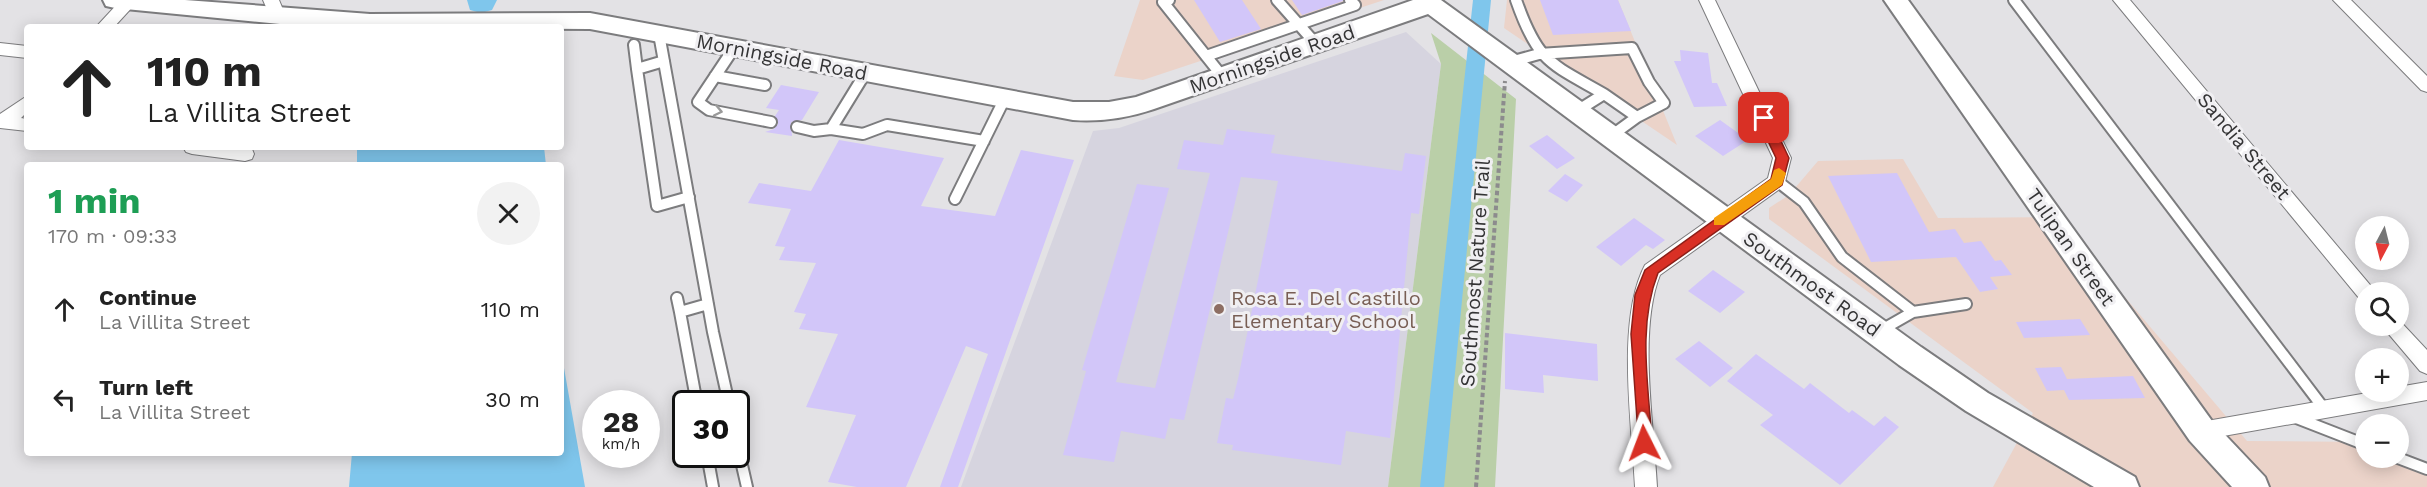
<!DOCTYPE html>
<html lang="en">
<head>
<meta charset="utf-8">
<style>
	:root { --surface:#fff; --page:#f2f2f2; --text:#222; --muted:#767676 }
	body { margin:0; font-family:"Work Sans",sans-serif; background:var(--page); color:var(--text); height:100vh; display:flex; flex-direction:column; font-size:22px; white-space:nowrap }
	* { box-sizing:border-box; margin:0 }
	p { font-size:20px; color:var(--muted) }
	.icon { flex:none; width:33px; height:33px; fill:none; stroke:currentColor; stroke-width:2; stroke-linecap:round; stroke-linejoin:round }
	.map { position:relative; flex:1; overflow:hidden }
	.drawer { position:absolute; left:24px; top:162px; width:540px; height:294px; display:flex; flex-direction:column; background:var(--surface); border-radius:6px; box-shadow:0 3px 15px #0003 }
	.drawer>* { flex:none }
	.top-card { position:absolute; left:24px; top:24px; width:540px; height:126px; border-radius:6px; box-shadow:0 3px 15px #0003; background:#fff; color:var(--text); overflow:hidden }
	.needle { width:39px; rotate:187deg }
	.controls { position:absolute; left:2355px; top:216px; display:grid; gap:12px }
	.controls a { display:grid; place-items:center; width:54px; height:54px; border-radius:50%; background:var(--surface); box-shadow:0 3px 15px #0003; font-size:30px }
	.speed { position:absolute; left:582px; top:390px; display:flex; gap:12px; font-size:30px; font-weight:700; text-align:center }
	.speed>* { display:grid; place-content:center; width:78px; height:78px; border-radius:50%; background:var(--surface); box-shadow:0 3px 15px #0003; line-height:1 }
	.speed small { font-size:15px; font-weight:400 }
	.speed .limit { border:3px solid #111; border-radius:9px; background:#fff; color:#111 }
	.pin { position:absolute; display:grid; place-items:center; width:51px; height:51px; color:#fff; margin:-26px; border-radius:12px; box-shadow:0 3px 9px #0006 }
	.me { position:absolute; width:66px; margin:-33px; rotate:357deg; stroke-linejoin:round; filter:drop-shadow(0 0 4px #0008) }
	.turn { display:flex; align-items:center; gap:21px; height:126px; padding:0 24px; font-size:27px }
	.turn .icon { width:78px; height:78px; stroke-width:2.5 }
	.turn b { display:block; font-size:42px; line-height:51px }
	.round { display:grid; place-items:center; flex:none; width:63px; height:63px; border-radius:32px; background:var(--page) }
	.headline { display:flex; align-items:center; justify-content:space-between; height:102px; padding:0 24px }
	h1 { font-size:36px; font-weight:700; line-height:45px; color:#1e9e55 }
	ul { padding:0; list-style:none }
	li { display:flex; align-items:center; gap:18px; height:90px; padding:0 24px }
	li div { flex:1 }
	li b { display:block; font-size:22px }
	li em { font-style:normal }
	.map>svg:first-child { display:block }
	.commercial { fill:#ebd3c9 }
	.built { fill:#d6d4df }
	.green { fill:#bacfa8 }
	.water { fill:#7fc6ec }
	.lines { fill:none; stroke-linecap:round; stroke-linejoin:round }
	.canal { fill:#7fc6ec; fill-rule:evenodd }
	.river { fill:#7fc6ec; fill-rule:evenodd }
	.building { fill:#d2c6f9 }
	.lane-casing { stroke:#7c7c7e; stroke-width:14 }
	.street-casing { stroke:#7c7c7e; stroke-width:2 }
	.secondary-casing { stroke:#7c7c7e; stroke-width:4 }
	.path { stroke:#8c8b8d; stroke-width:4; stroke-dasharray:4.5 3; stroke-linecap:butt }
	.lane { stroke:#fff; stroke-width:10 }
	.street { fill:#fff; fill-rule:evenodd }
	.secondary { fill:#fff; fill-rule:evenodd }
	.oneway { stroke:#9a9a9a }
	.route { fill:#d93025; stroke:#8d1f18; stroke-width:1.5 }
	.slow { fill:#f59e0b }
	.education-dot { fill:#8d6e63; stroke:#f0eff2; stroke-width:2 }
	.labels { text-anchor:middle; dominant-baseline:central; stroke-width:6; stroke-linejoin:round; paint-order:stroke }
	.street-label { font-size:20px; fill:#343435; stroke:#f0eff2 }
	.education-label { font-size:20px; fill:#785e54; stroke:#f0eff2; text-anchor:start }
</style>
</head>
<body>
<div class="map">
<svg width="2427" height="487" viewBox="0 0 2427 487">
	<rect width="100%" height="100%" fill="#e3e2e5"/>
	<path class="commercial" d="M1140,0h244l-241,80 -29,-4z
		M1507,0h111l59,145 -173,-117z
		M1903,159l35,59 119,-1 190,224 118,1 1,16h32l1,-6 28,12v23h-434l40,-74 -264,-194v-11l20,-13 29,-34z"/>
	<path class="built" d="M1406,32l35,32 -53,423h-427l132,-356 26,-3z"/>
	<path class="green" d="M1431,33l85,66 -21,388h-107l53,-423z"/>
	<path class="water" d="M357,147h187l2,18h-189z
		M561,351l24,136h-236l3,-34h209z"/>
	<g class="lines">
		<path class="canal" d="M1473,0h18l-47,487h-24z"/>
		<path class="river" d="M467,0h30l-5,10 -11,3 -11,-3z"/>
	</g>
	<path class="building" d="M1194,0h48l19,29 -41,13z
		M1292,0h51v1l-41,14z
		M1540,0h78l13,31 -78,4z
		M1680,50l28,3 4,30h5l10,23 -33,1 -20,-46h7z
		M781,85l38,7 -17,28 -11,2 1,14 -27,-4 9,-3 4,-5 -3,-8 4,-6 -13,-2z
		M1720,120l28,20 -25,16 -28,-20z
		M1227,129l48,6 -4,18 131,18 3,-18 21,3 -7,58 -8,-1 -21,225 -44,-7 -5,34 -109,-15 1,-5 -16,-2 9,-45 7,1 5,-20 40,-198 -37,-4 -57,243 -14,-2 -5,21 -44,-8 -7,31 -51,-7 23,-84 -4,-1 55,-186 32,4 -53,194 39,6 55,-215 -33,-4 7,-29 39,5z
		M1547,135l28,23 -18,11 -28,-23z
		M839,140l105,18 -23,48 74,10 26,-66 53,10 -116,327h-18l48,-133 -22,-8 -60,141h-49l-29,-5 28,-67 -50,-8 32,-73 -39,-5 7,-15 -12,-2 22,-49 -37,-3 6,-13 -10,-1 16,-37 -43,-6 11,-20 52,8z
		M1897,173l32,59 26,-3 9,14 17,-2 14,20 6,-1 11,15 -22,2 8,12 -18,3 -24,-35 -85,5 -43,-86z
		M1565,174l18,11 -16,17 -19,-11z
		M1634,218l31,22 -12,9 -7,-4 -25,21 -25,-19z
		M1713,270l32,22 -25,21 -32,-22z
		M2080,319l10,16 -66,3 -8,-16z
		M1505,333l92,11 1,37 -55,-6 1,18 -39,-4z
		M1699,341l34,27 -23,19 -35,-28z
		M1756,354l48,35 6,-6 39,30 3,-3 22,16 11,-10 14,11 -59,58 -80,-60 13,-10 -46,-34z
		M2061,367l6,12 66,-3 12,22 -76,2 -5,-10 -17,1 -12,-23z"/>
	<g class="lines">
		<defs>
			<path id="lane" d="M1169,0l-6,2 59,74
				M1277,0l39,44
				M1516,0c22,63 34,63 88,94
				M2014,0l311,410
				M659,34l54,298 16,72
				M634,45l3,24
				M734,48l-36,54 11,8 62,12
				M1206,56l149,-51 -5,-5
				M664,61l-27,8 20,137 32,-9
				M1510,62l29,-8 93,-6 17,34 15,21 -27,14 -26,19
				M866,72l-35,57 32,5 24,-9 97,16
				M715,76l50,9
				M1577,111l27,-17 33,23
				M797,127l17,4 17,-2
				M1777,181l27,21 38,55 71,55
				M955,199l50,-101
				M677,298l3,14
				M1878,332l35,-20 53,-8
				M697,404l-17,-92 28,-8
				M2294,417l72,28
				M736,439l11,48
				M707,454l6,33
				M2398,458l29,11"/>
			<path id="street" d="M121,0l16,2 -23,25h-18z
				M263,0h16l7,17 -2,4h-12z
				M1699,0h16l76,158 -7,28 -124,89c-22,55 -6,151 -3,212h-22c-3,-63 -19,-167 10,-222l123,-87 5,-20z
				M2113,0h17l246,292h-10v8l-7,-2z
				M2333,0h18l76,76v16l-6,-2z
				M0,43l27,3v12l-27,-3z
				M27,96v16l-6,6 6,1v12l-27,-3v-14z
				M183,147h59l10,2 2,5 -2,5 -7,2 -53,-7 -6,-2z
				M2398,319l29,31v24l-7,-3 -33,-39 -3,-6h14z
				M2427,382v18l-226,40 -8,-2 -3,-7 3,-7 8,-2 172,-30h25v-5z"/>
			<path id="secondary" d="M103,0h82l185,14 220,-1 483,89h36l27,-5 277,-97h28l480,347 67,46 147,84 4,10h-45l-128,-76 -67,-46 -471,-351 -274,95c-27,9 -52,13 -81,11l-483,-91 -279,-2 -196,-19 -9,-2z
				M1884,0h24l304,421 53,56 4,10h-37l-42,-46z"/>
		</defs>
		<use href="#lane" class="lane-casing"/>
		<use href="#street" class="street-casing"/>
		<use href="#secondary" class="secondary-casing"/>
		<path class="path" d="M1476,487l29,-406"/>
		<use href="#lane" class="lane"/>
		<use href="#street" class="street"/>
		<use href="#secondary" class="secondary"/>
	</g>
	<defs><path id="oneway-chevron" d="M-2-3.5L2.5 0L-2 3.5" fill="none" stroke-width="1.6" stroke-linecap="round" stroke-linejoin="round" transform="scale(1.5)"/></defs>
	<use class="oneway" href="#oneway-chevron" transform="translate(718 111) rotate(12)"/>
	<path class="route" d="M1764,114l6,4 19,40 -7,27 -124,88c-21,53 -9,115 -6,170l-2,5h-11l-8,-114 4,-39 10,-25 126,-91 5,-21 -19,-40z"/>
	<path class="slow" d="M1779,168l7,5 -4,12 -58,40h-10v-7l57,-39 3,-9z"/>
	<circle class="education-dot" cx="1219" cy="309" r="6"/>
	<g class="labels">
		<g class="street-label">
			<text transform="translate(782 57) rotate(11)">Morningside Road</text>
			<text transform="translate(1272 59) rotate(-19)">Morningside Road</text>
			<text transform="translate(2244 146) rotate(50)">Sandia Street</text>
			<text transform="translate(2071 247) rotate(55)">Tulipan Street</text>
			<text transform="translate(1475 273) rotate(-86)">Southmost Nature Trail</text>
			<text transform="translate(1812 284) rotate(36)">Southmost Road</text>
		</g>
		<g class="education-label">
			<text x="1231" y="298">Rosa E. Del Castillo<tspan x="1231" dy="23">Elementary School</tspan></text>
		</g>
	</g>
</svg>
<div class="controls">
<a><svg class="needle" viewBox="-14 -14 28 28"><path d="M0-13l5 13h-10z" fill="#e53935"/><path d="M0 13l5-13h-10z" fill="#767676"/></svg></a>
<a><svg class="icon" aria-label="search" viewBox="0 0 24 24"><circle cx="10" cy="10" r="6"/><path d="M15 15l6 6"/></svg></a>
<a>+</a>
<a>−</a>
</div>
<div class="speed"><div>28<small>km/h</small></div><div class="limit">30</div></div>
<div class="pin" style="left:1764px;top:118px;background:#d93025"><svg class="icon" aria-label="arrive" viewBox="0 0 24 24"><path d="M6 21V4h12l-3 4 3 4H6"/></svg></div>
<svg class="me" style="left:1644px;top:443px" viewBox="-20 -20 40 40"><path d="M0-17L14 15 0 8-14 15z" fill="#d93025" stroke="#fff" stroke-width="4"/></svg>
<div class="top-card">
<div class="turn"><svg class="icon" aria-label="ahead" viewBox="0 0 24 24"><path d="M12 20V5M6 11l6-6 6 6"/></svg><div><b>110 m</b>La Villita Street</div></div>
</div>
<section class="drawer">
<div class="headline"><div><h1>1 min</h1><p>170 m · 09:33</p></div><a class="round"><svg class="icon" aria-label="close" viewBox="0 0 24 24"><path d="M6 6l12 12M18 6L6 18"/></svg></a></div>
<ul>
<li><svg class="icon" aria-label="ahead" viewBox="0 0 24 24"><path d="M12 20V5M6 11l6-6 6 6"/></svg><div><b>Continue</b><p>La Villita Street</p></div><em>110 m</em></li>
<li><svg class="icon" aria-label="left" viewBox="0 0 24 24"><path d="M17 20v-9H6M10 6l-5 5 5 5"/></svg><div><b>Turn left</b><p>La Villita Street</p></div><em>30 m</em></li>
</ul>
</section>
</div>
</body>
</html>
